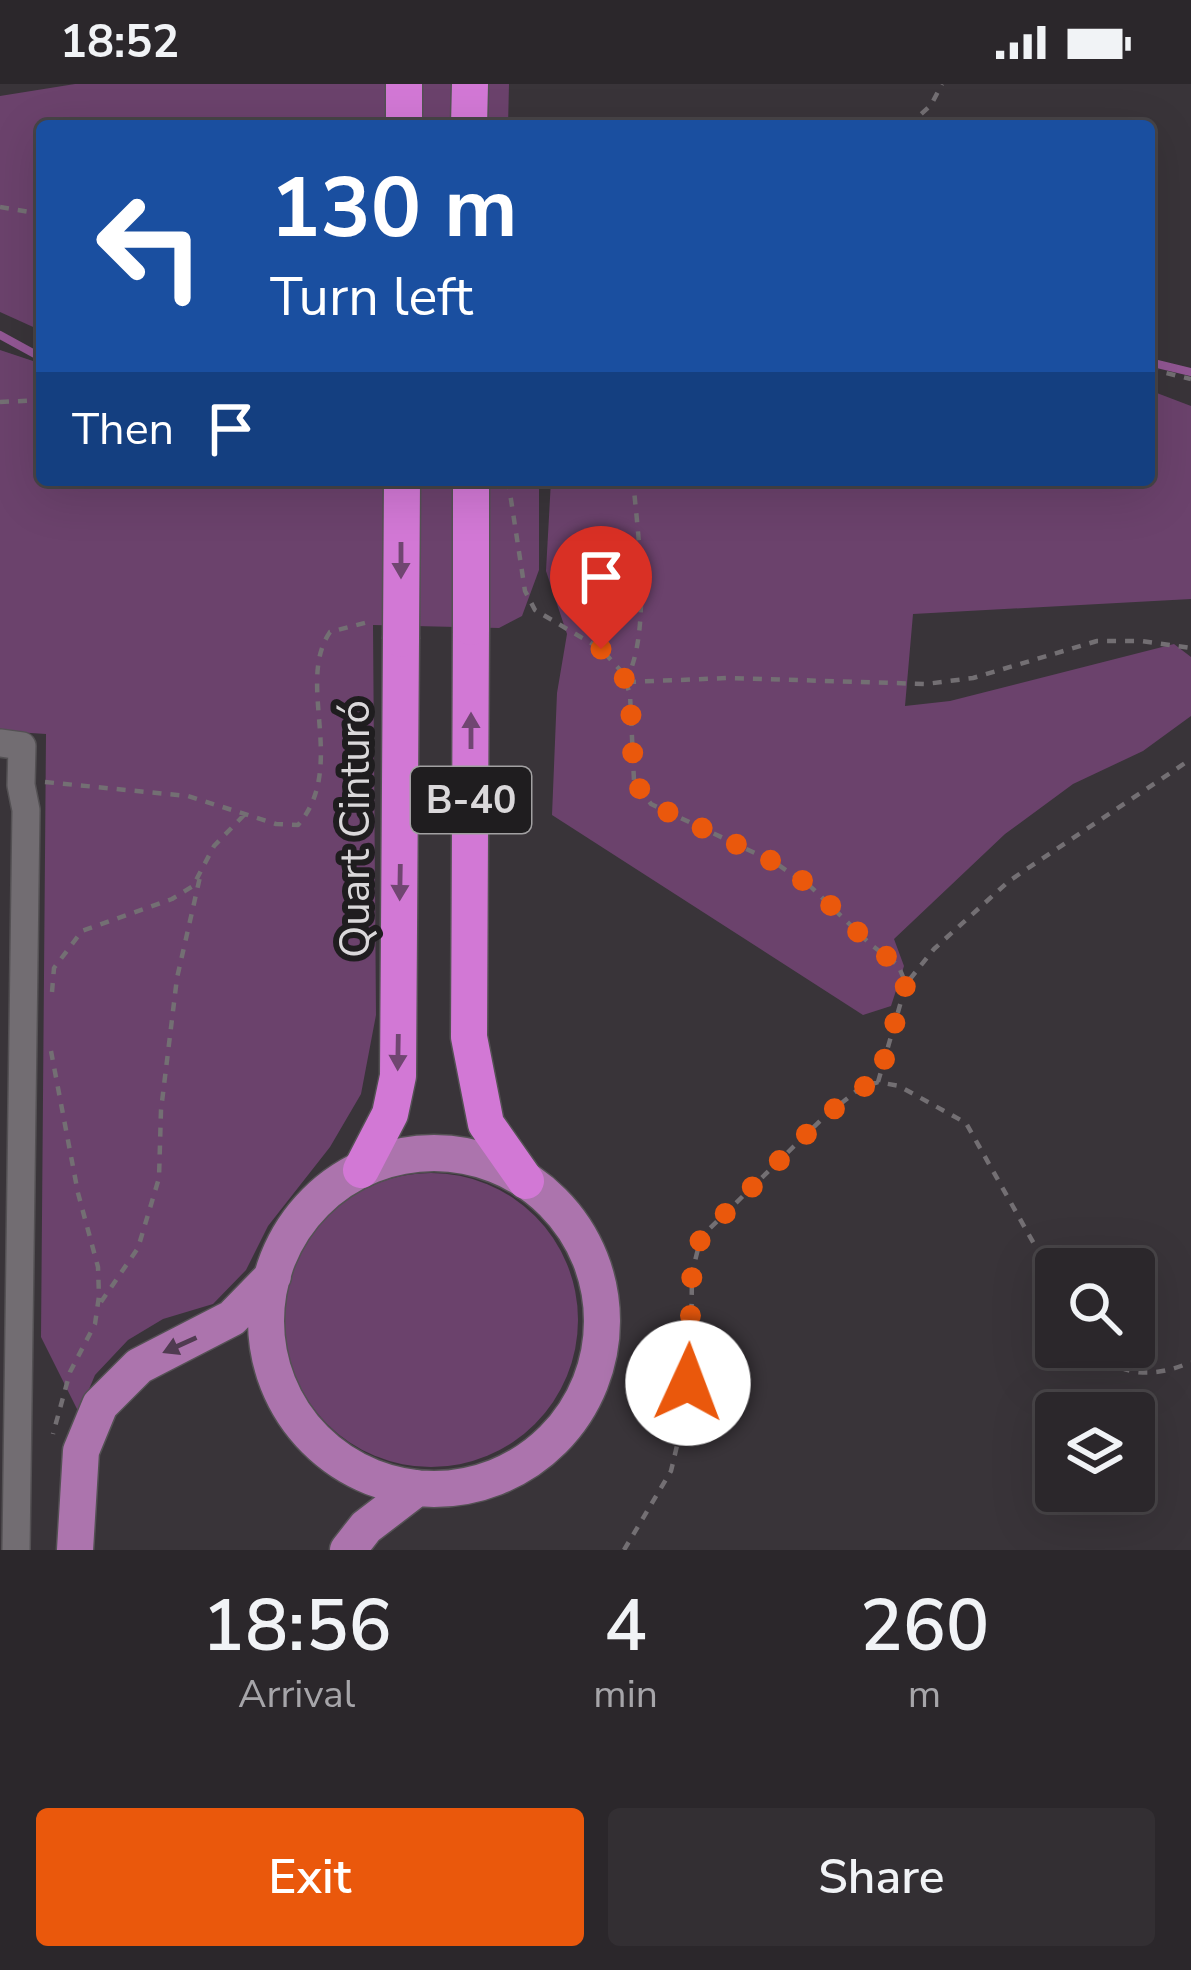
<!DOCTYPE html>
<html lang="en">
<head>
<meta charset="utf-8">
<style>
	:root { --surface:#2b272b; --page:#332f33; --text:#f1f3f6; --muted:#a6a5a9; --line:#474447; --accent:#ea580c }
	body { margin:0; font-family:"Nunito Sans",sans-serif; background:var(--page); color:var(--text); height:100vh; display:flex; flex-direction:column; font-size:45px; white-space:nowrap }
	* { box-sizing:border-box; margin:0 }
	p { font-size:39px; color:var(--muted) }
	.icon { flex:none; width:66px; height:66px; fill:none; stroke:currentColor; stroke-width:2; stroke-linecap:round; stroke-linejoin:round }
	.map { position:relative; height:1466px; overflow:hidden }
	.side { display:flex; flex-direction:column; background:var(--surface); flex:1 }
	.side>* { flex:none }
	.banner { position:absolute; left:36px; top:36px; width:1119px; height:366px; border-radius:12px; box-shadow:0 12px 48px #0002,0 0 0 3px var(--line); background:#1a4fa0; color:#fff; overflow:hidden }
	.buttons { position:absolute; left:1035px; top:1164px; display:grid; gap:24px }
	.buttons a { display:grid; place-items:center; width:120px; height:120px; border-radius:12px; background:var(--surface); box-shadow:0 12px 48px #0002,0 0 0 3px var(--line); font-size:60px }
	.pin { position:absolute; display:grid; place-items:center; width:102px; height:102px; color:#fff; margin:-123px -51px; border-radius:50% 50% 50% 0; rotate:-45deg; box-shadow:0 0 12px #0007 }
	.pin .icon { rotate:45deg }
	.me { position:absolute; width:132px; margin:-66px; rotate:2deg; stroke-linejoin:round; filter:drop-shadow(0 0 9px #0008) }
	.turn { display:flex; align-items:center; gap:42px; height:252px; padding:0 36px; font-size:54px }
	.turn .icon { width:156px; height:156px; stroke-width:2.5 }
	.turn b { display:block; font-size:84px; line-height:102px }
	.then { display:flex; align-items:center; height:114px; padding:0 36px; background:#0003; gap:24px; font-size:45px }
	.eta { display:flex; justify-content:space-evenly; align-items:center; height:204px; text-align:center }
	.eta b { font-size:72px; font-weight:600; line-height:84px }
	.primary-button { display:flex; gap:24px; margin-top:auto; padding:24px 36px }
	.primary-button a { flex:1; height:138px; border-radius:12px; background:var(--accent); color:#fff; font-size:48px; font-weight:600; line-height:138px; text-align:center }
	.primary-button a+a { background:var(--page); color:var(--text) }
	.status { display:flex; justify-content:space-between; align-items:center; height:84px; padding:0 60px; background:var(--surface); direction:ltr }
	.status svg { height:33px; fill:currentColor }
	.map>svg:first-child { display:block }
	.green { fill:#6b426c }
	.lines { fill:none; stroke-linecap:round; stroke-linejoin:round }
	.stream { stroke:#925794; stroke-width:8 }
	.minor-casing { stroke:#545154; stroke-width:30 }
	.major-casing { stroke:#545154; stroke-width:39 }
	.highway-casing { stroke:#545154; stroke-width:39 }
	.path { stroke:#736f73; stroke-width:4.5; stroke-dasharray:9 9; stroke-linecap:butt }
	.minor { stroke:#726d72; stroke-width:27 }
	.major { stroke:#ac74ad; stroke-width:36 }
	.highway { stroke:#d278d5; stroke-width:36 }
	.highway-bridge-casing { stroke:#545154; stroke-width:39; stroke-linecap:butt }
	.highway-bridge { stroke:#d278d5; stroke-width:36 }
	.oneway { fill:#704671 }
	.oneway2 { fill:#503b51 }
	.route { stroke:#ea580c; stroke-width:21; stroke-dasharray:0 37.8 }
	.labels { text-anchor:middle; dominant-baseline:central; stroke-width:12; stroke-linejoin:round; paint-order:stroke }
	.shield { fill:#1f1d1f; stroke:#a2a0a2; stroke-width:3 }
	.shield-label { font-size:39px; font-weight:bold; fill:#dad8da }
	.street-label { font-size:42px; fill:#dad8da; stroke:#1f1d1f }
</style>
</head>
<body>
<div class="status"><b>18:52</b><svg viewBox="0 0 49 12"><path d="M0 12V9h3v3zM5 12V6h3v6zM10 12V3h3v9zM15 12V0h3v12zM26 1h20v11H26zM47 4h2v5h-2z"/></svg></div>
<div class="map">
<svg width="1191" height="1466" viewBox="0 0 1191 1466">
	<rect width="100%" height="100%" fill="#393439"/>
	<path class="green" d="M75,0h434l-1,42h-466v205l-42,-19v-216z
		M0,266l42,14v116h497v90l-17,46 -23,12 -126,-3 3,390 -15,79 -31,53 -62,79 -22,44 -33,34 -50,15 -35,21 -33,35 -16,38 -38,-76 5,-603 -46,-3z
		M1149,306l42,16v193l-278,15 -8,92 45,-5 224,-57 17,13v59l-48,35 -70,33 -68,50 -111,105 10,27 -13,40 -28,9 -311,-200 5,-122 10,-59 -21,-63 5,-91h598z
		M284 1236a147 147 0 1 1 294 0a147 147 0 1 1-294 0Z"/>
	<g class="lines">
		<path class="stream" d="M0,251l42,23
			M1149,278l42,10"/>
		<defs>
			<path id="minor" d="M0,659l22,3 -1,39 5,25 -10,740"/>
			<path id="major" d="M266 1237a168 168 0 1 1 336 0a168 168 0 1 1-336 0Z
				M75,1466l6,-99 19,-46 39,-39 93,-48 41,-42
				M348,1466l18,-23 51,-39"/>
			<path id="highway" d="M404,42v-42
				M469,42l1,-42
				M471,543l-2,410 17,87 40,57
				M361,1086l29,-56 8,-38 3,-437"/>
		</defs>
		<use href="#minor" class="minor-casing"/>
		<use href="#major" class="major-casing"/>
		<use href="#highway" class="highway-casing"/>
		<path class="path" d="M908,42l23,-21 11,-21
			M0,123l42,7
			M1149,285l42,10
			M0,318l42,-2
			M508,396l17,111 10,19 66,39 21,23 8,22 4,87 17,23 123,58 37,25 59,57 28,21 8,19
			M625,598c27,-47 13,-148 8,-202
			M627,598l102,-4 197,6 47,-6 124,-37h45l49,7
			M45,698l143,14 88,28 22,1c50,-58 -3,-142 32,-193l42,-11
			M52,908l2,-24 28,-37 90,-32 21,-13 21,-40 32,-33
			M51,967l27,142 20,74 1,29 -4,28 -25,48 -17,62
			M878,998l28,-98 28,-35 75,-68 182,-122
			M101,1218l37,-54 21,-70 2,-68 16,-132 23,-101
			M1092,1263c27,31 63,31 99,15
			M624,1466l47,-79 14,-59 6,-58 1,-81 9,-36 121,-118 38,-31 18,-6 21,4 67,37 90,160"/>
		<use href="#minor" class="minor"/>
		<use href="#major" class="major"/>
		<use href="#highway" class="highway"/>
		<defs>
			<path id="highway-bridge" d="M471,396v147
				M401,555l1,-159"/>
		</defs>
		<use href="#highway-bridge" class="highway-bridge-casing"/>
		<use href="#highway-bridge" class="highway-bridge"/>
	</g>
	<defs><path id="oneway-solid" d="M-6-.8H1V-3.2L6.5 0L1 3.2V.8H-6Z" transform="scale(3)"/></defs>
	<g class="oneway">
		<use href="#oneway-solid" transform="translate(401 476) rotate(90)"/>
		<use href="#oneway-solid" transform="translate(471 647) rotate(-90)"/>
		<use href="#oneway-solid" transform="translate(400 798) rotate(91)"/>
		<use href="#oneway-solid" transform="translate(398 968) rotate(91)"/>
	</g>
	<use class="oneway2" href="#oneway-solid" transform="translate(180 1261) rotate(156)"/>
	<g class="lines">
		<path class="route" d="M601,565l21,23 8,22 4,87 17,23 123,58 37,24 59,58 28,21 8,19 -28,98 -18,6 -38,31 -121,118 -9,36 -4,110"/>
	</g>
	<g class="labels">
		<rect class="shield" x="411" y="683" width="120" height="66" rx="9"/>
		<g class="shield-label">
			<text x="471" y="716">B-40</text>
		</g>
		<g class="street-label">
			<text transform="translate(355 745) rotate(-90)">Quart Cinturó</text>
		</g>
	</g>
</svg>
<div class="buttons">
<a><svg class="icon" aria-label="search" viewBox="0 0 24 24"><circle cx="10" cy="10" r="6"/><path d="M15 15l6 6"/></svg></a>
<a><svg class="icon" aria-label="layers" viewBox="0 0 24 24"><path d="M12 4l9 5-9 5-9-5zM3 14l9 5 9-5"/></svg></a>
</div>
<div class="pin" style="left:601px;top:565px;background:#d93025"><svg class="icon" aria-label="arrive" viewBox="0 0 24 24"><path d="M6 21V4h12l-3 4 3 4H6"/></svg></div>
<svg class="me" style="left:688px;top:1299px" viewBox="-20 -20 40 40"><circle r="19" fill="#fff"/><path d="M0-13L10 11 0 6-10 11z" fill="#ea580c"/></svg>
<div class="banner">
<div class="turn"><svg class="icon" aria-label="left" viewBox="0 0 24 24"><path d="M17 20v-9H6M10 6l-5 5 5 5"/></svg><div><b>130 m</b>Turn left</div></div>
<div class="then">Then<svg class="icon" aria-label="arrive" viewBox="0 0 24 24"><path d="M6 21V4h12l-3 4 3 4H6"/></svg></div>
</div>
</div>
<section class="side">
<div class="eta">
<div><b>18:56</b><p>Arrival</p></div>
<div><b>4</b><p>min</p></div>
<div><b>260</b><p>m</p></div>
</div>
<div class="primary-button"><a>Exit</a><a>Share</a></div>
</section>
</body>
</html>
